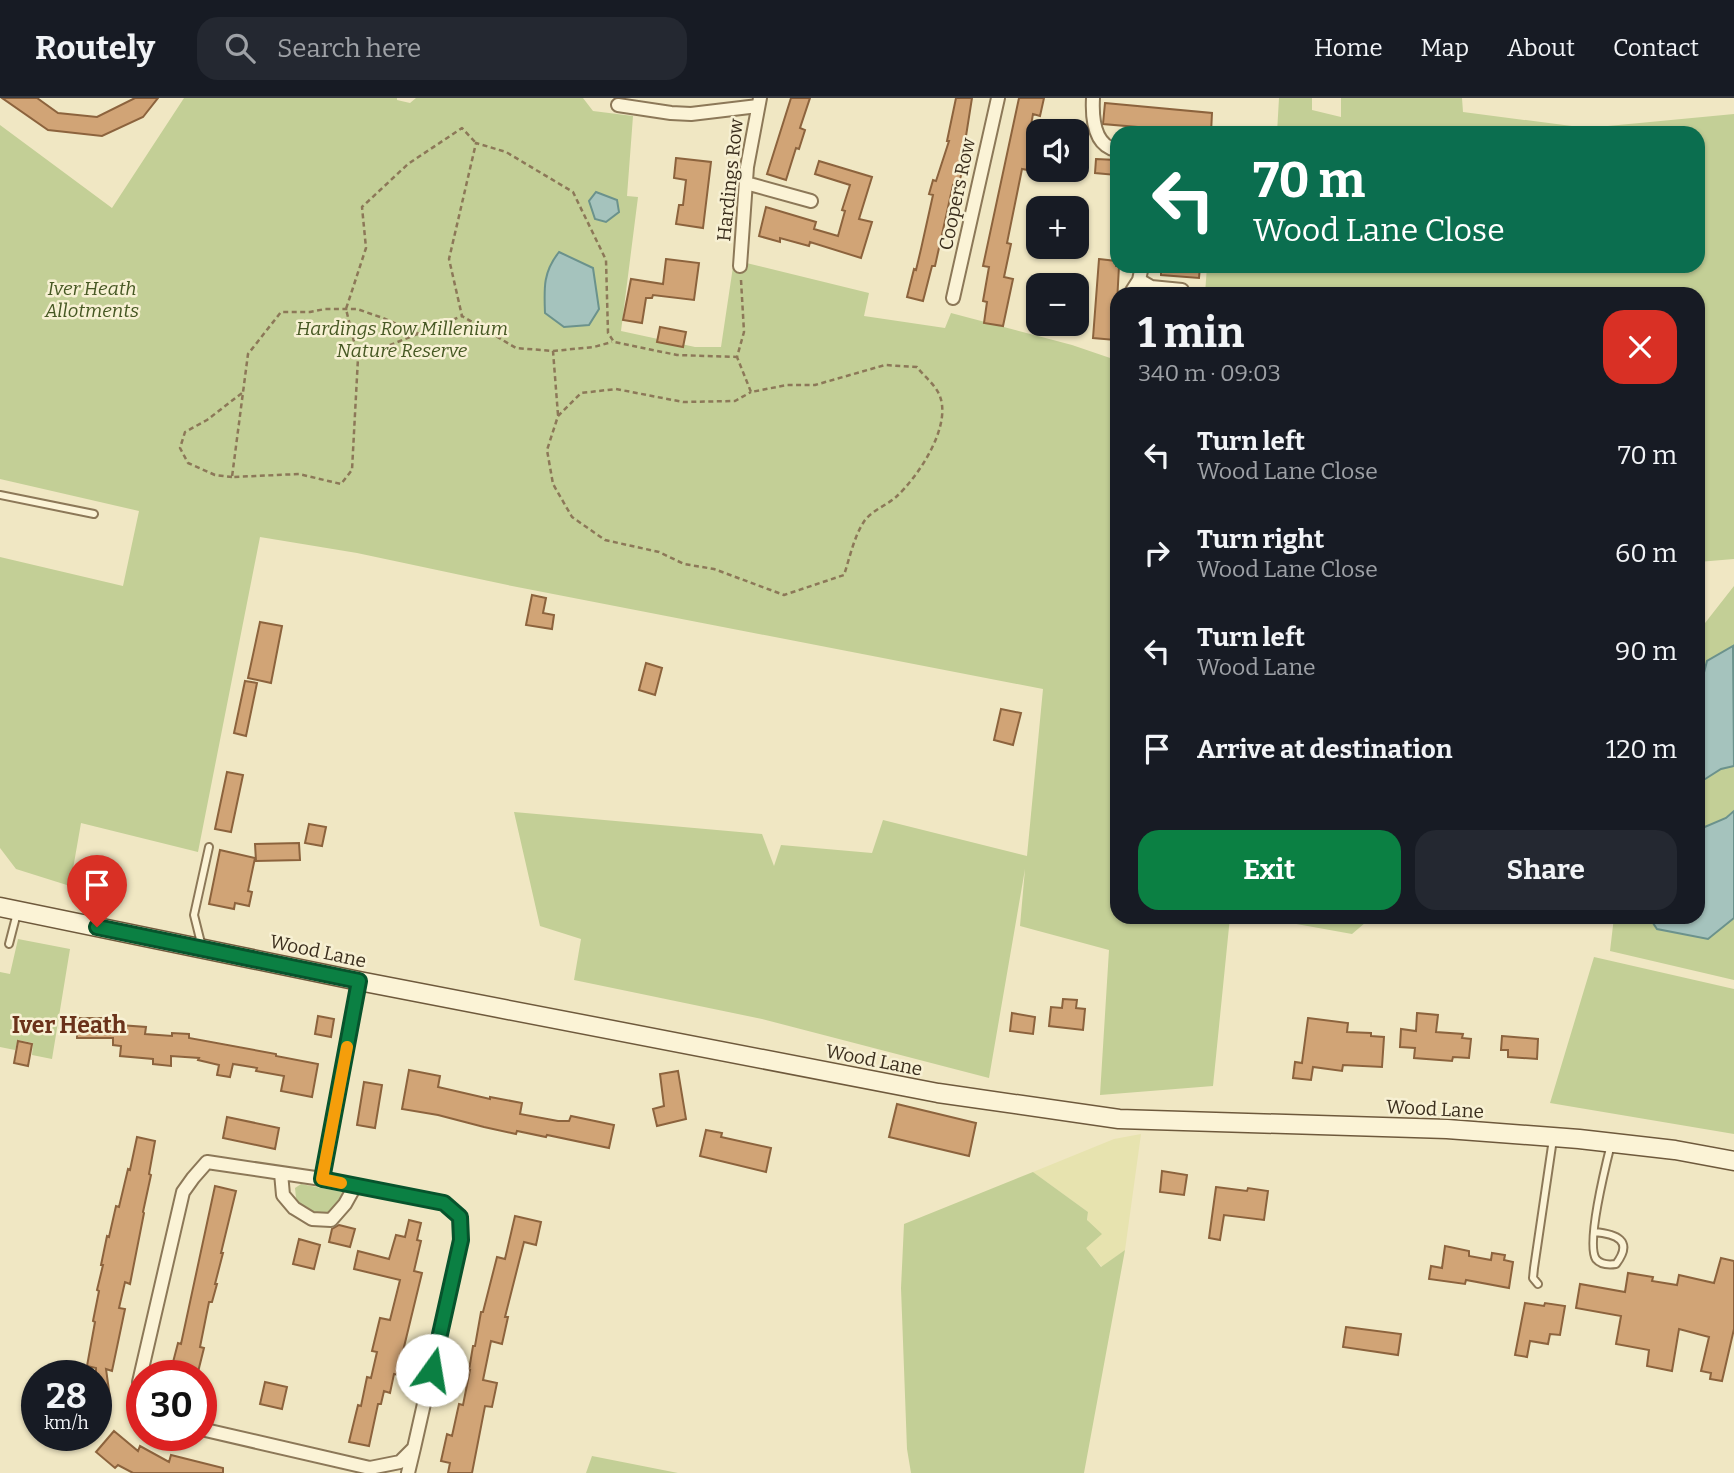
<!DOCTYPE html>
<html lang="en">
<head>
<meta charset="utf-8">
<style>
	:root { --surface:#171b24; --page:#242831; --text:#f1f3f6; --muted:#9ea1a6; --line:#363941; --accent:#0b8043 }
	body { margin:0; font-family:Bitter,serif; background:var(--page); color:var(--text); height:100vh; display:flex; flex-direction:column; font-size:26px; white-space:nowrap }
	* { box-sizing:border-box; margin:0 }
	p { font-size:23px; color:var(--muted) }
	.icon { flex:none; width:38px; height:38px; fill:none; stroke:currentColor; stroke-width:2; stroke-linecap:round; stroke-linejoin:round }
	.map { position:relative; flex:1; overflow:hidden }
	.side { position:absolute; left:1110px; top:189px; width:595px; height:637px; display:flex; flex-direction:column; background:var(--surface); border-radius:21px; box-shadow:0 2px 5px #0004 }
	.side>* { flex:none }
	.banner { position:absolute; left:1110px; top:28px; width:595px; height:147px; border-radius:21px; box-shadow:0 2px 5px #0004; background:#0b6e4f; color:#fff; overflow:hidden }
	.fabs { position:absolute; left:1026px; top:21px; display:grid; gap:14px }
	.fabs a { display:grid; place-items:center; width:63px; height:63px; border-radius:14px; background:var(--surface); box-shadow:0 2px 5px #0004; font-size:35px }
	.speed { position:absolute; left:21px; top:1262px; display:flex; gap:14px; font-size:35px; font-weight:700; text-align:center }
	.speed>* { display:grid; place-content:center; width:91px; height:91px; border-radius:50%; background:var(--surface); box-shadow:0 2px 5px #0004; line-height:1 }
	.speed small { font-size:18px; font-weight:400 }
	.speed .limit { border:10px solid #d22; background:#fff; color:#111 }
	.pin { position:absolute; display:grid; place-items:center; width:60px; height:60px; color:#fff; margin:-72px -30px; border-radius:50% 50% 50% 0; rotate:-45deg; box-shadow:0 0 7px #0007 }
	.pin .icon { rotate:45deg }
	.me { position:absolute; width:77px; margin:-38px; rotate:13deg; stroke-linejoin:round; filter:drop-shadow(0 0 5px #0008) }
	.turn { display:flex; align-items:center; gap:24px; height:147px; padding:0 28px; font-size:32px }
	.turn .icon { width:91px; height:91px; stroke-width:2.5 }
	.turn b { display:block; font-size:49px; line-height:60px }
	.round { display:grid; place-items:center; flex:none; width:74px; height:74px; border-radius:21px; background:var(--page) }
	.head { display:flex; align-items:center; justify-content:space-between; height:119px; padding:0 28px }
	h1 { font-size:42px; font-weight:700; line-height:52px }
	.button { display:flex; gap:14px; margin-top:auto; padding:14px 28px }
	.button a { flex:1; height:80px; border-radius:21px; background:var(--accent); color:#fff; font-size:28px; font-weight:700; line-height:80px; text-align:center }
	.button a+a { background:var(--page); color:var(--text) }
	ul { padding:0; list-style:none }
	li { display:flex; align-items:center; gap:21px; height:98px; padding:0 28px }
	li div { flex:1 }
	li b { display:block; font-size:26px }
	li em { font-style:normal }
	header { display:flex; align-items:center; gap:42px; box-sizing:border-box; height:98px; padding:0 35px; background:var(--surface); border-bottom:2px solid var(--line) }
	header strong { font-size:33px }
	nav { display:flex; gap:38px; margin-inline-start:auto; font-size:24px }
	.search { width:490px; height:63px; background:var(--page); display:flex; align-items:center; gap:18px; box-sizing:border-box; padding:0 24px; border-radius:21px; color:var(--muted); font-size:26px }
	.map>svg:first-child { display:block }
	.farmland { fill:#e7e3af }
	.green { fill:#c3cf96 }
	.water { fill:#a5c3bd; stroke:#6b928c; stroke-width:2 }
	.building { fill:#d1a476; stroke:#8c633d; stroke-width:2 }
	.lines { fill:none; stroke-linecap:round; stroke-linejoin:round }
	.lane-casing { stroke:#8c7858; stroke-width:10 }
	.street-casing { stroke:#8c7858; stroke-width:16 }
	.secondary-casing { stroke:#6e593c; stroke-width:21 }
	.path { stroke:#8c7858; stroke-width:2.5; stroke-dasharray:5 3.5; stroke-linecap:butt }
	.lane { stroke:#fbf3d6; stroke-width:6 }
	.street { stroke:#fbf3d6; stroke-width:12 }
	.secondary { stroke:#fbf3d6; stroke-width:18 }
	.route-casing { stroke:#07532c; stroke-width:18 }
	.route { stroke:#0b8043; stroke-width:12 }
	.slow { stroke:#f59e0b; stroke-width:12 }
	.labels { text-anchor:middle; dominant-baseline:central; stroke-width:5; stroke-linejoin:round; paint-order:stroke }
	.street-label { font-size:19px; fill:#3b2e1d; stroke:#f7f0d3 }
	.park-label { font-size:19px; font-style:italic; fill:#465823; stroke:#f7f0d3 }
	.quarter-label { font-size:23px; font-weight:bold; fill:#6a321a; stroke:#f7f0d3 }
</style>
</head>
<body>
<header>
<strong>Routely</strong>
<div class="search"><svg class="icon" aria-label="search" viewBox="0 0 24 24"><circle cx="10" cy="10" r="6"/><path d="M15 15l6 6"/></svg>Search here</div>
<nav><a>Home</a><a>Map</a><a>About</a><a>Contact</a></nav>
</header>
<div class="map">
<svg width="1734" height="1375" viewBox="0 0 1734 1375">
	<rect width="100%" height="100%" fill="#f0e7c3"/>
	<path class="farmland" d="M1141,1036l-16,116 -23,17 -17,-19 3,-36 -55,-40 81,-33z"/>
	<path class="green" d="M184,0h213v2l13,3 6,-5h167l10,13 40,5 -6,80 11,1 -17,134 74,16h26l13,-87 135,33 -5,23 81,12 6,-15 121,32 44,15v557h114l-17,169 -113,9 9,-145 -89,-24 5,-57 -36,209 -227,-59 -188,-39 7,-41 -41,-13 -26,-114 248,22 12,32 7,-21 91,8 11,-33 144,36 16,-167 -531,-103 -155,-33 -97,-16 -62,315 -117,-29 -11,63 -54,-17 -16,-21v-291l123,29 16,-75 -139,-32v-354l112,83z
		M1279,0h33v12l29,7v-19h121l1,14 124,16 147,-14v445l-36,3v-268h-493l2,-28h491v-133h-421z
		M1734,488v60l-36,50v-64z
		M1734,668v45l-8,7 -26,11 -2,-28 4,-20 19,-12z
		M1258,819h114l-20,17z
		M1614,819h35l8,12 50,10 27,-21v62l-124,-29z
		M18,841l52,10 -18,110 -20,-4 1,-12 -15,-3 -3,10 -15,-3v-75l10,2z
		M1594,859l140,32v145l-184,-31z
		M1033,1074l55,40 -1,8 15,14 -16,14 15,19 24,-17 -41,223h-173l-4,-24 -6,-161 3,-64z
		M301,1086l41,8 3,7 -4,8 -21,12 -20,-10 -4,-11 -1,-10z
		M592,1358l86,17h-92z"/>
	<path class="water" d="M596,94l21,8 2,12 -13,10 -11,-3 -6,-18z
		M559,154l34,16 6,41 -10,16 -25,2 -19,-14c-1,-25 -2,-41 14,-61z
		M1733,548l1,120 -13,3 -19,12 -4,20v-105l9,-35z
		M1734,713v107l-26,21 -51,-10 -8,-12h49v-100l2,12 26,-11z"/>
	<path class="building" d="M2,0h35l21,15 39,4 38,-19h23l-15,19 -41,19 -54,-6z
		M791,0h19l-10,30 5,2 -6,19 -3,-1 -10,32 -19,-6z
		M956,0h16l-9,57 3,1 -3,8 1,1 -6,21 -5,-1 -18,81h-3l-9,35 -16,-4 7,-28 2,1 5,-21 12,-54 -4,-1 4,-14 3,1 13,-40h-2z
		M1019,0h25l-4,18 -7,-2 -5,28 5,1 -5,27 -6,-1 -15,74 4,1 -7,33 9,2 -10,47 -19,-3 3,-21 -4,-1 6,-34 -6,-1z
		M1105,5l107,10 -1,20h-39v-3l-69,-6z
		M676,60l35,4 -8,66 -27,-4 3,-19h4l3,-25 -12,-2z
		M1096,61l20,1v15l-21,-2z
		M819,63l53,16 -13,42 13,3 -11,36 -51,-16 -1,4 -29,-8v4l-21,-6 7,-29 50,15 -2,7 24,7 7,-25 -3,-1 8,-25 -35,-11z
		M666,161l33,4 -5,37 -41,-5 -1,3h-6l-4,25 -19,-3 8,-41 32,5z
		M1099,161l17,2v5h3l-4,74 -22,-2z
		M1161,168h39l-1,12 -38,-3z
		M660,229l26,5 -3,15 -26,-5z
		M532,497l14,3 -3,15 11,2 -2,14 -26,-4z
		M260,524l22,4 -11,57 -23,-5z
		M646,565l16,5 -7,27 -16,-5z
		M245,583l12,2 -11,53 -12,-3z
		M1001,611l20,4 -8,32 -19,-5z
		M227,674l16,3 -12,57 -16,-3z
		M309,726l17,3 -4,19 -17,-3z
		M299,745l1,17 -44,1 -1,-17z
		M220,752l35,8 -7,33 4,1 -3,14 -14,-3 -1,6 -25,-5z
		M1063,901l14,1 -1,8 9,1 -2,21 -34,-4 2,-19 11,1z
		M1012,915l23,4 -2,17 -23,-3z
		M1417,915l21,2 -2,17 27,2 -1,4 9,1 -2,19 -16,-1 -1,4 -38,-3 1,-10 -15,-1 1,-18 15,2z
		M318,918l16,3 -3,18 -16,-3z
		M77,920h28l1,6 40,3 -1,7 27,2v-3l17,1v4l87,16v2l42,8 -6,33 -31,-6 3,-15 -28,-5 1,-3 -24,-4 -3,13 -13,-2 2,-10 -21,-5 1,-2 -28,-2v10l-18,-2v-5l-33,-3 1,-10 -8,-1v-7h-36z
		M1308,920l40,5 -1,9 24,1v3l13,1 -2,30 -39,-2 -1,6 -29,-4 -2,13 -18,-2 2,-16 7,1z
		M1502,938l36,3 -1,20 -29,-2v-7h-7z
		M18,943l14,3 -4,22 -14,-3z
		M409,972l31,6 -2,11 52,12v-2l32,6 -2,11 38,7h11l2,-5 43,9 -5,23 -62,-13 -1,2 -29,-6 -1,3 -32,-7 -46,-12 -36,-6z
		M678,973l8,48 -29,7 -4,-17 11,-3 -4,-32z
		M364,984l18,3 -7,43 -18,-3z
		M897,1006l79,19 -7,33 -80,-19z
		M227,1019l52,11 -4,21 -52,-11z
		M706,1032l16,3 -1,4 50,11 -5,24 -66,-16z
		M137,1039l18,4 -6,33 2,1 -8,37 1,1 -14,71 -5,-2 -6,26 6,1 -13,62 -6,-2 4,29 -14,2v-32l-9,-2 8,-44 -2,-1 6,-30 -2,-1 6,-25h-2l6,-29 2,1 7,-31 3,1 9,-38 2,1z
		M1162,1073l25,4 -3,20 -24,-3z
		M215,1088l21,5 -15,62h2l-8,31h2l-5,18h-3l-9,45 4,1 -6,24 -26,-6 6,-23 3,1z
		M1216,1089l31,4 1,-3 20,3 -4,29 -40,-5 -4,25 -11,-2z
		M515,1118l26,6 -5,23 -12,-3 -19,75h3l-6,27 -11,-3 -8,39 14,3 -5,24 -7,-1 -13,67h-24l2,-10 -9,-2 6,-27 5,2 7,-32 4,1 7,-35h-1l4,-24h2l6,-34h2l14,-55 8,2z
		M409,1122l12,3 -4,17 4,1 -7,30 8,2 -19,78 1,1 -5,23 -5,-1 -4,19 -6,-2 -3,13h-3l-9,42 -20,-4 9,-37 3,1 6,-29 4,1 6,-26 -5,-1 8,-33 10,2 10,-40 -46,-11 4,-18 31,8 7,-24 9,2z
		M339,1127l16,4 -5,18 -21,-5 3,-13z
		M299,1141l21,6 -6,24 -21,-5z
		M1445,1148l24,5v5l22,4 1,-7 13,2 -1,5 9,2 -4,26 -43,-8 -1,4 -36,-5 2,-13 11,2z
		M1721,1160l13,3v68l-12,52 -12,-2 1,-6 -10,-2 8,-34 -30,-8 -7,42 -25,-5 2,-16 -33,-6 5,-28 -45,-8 4,-24 45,8 3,-19 25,4 -1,4 25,4 2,-10 35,8z
		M1525,1205l19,3 1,-3 20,3 -5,29 -10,-1 -2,10 -18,-3 -3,16 -12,-2z
		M1346,1229l55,7 -3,21 -55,-8z
		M265,1284l22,5 -5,22 -22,-5z
		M114,1333l24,20 2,-5 29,16 2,-7 52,13v5h-90l-15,-8 -3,3 -19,-16z"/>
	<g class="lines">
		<defs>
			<path id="lane" d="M0,397l94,19
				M9,846l8,-31
				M202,849l-8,-32 15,-68
				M1594,1134c22,2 40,8 22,32 -7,1 -15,1 -20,-5 -10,-15 10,-95 15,-115
				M1538,1186l-5,-6 1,-10 19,-129"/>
			<path id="street" d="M1093,0c-1,19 0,47 23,52
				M618,7l53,8 20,1 67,-8
				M746,85l65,18
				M740,168l7,-99 13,-69
				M1139,182l12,7 31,3
				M1130,196l9,-14 3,-14
				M953,200l45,-200
				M281,1075l2,22 11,13 18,11 19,1 14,-16 10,-18
				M322,1081l37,-198
				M142,1300l-3,-16 44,-190 10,-14 14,-16 115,17 123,24 15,14 1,23 -47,208 -14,14 -30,6 -169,-39
				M408,1375l6,-25"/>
			<path id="secondary" d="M0,809l359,74 579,112 181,26 328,10 132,10 96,11 59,11"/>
		</defs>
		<use href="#lane" class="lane-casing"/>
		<use href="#street" class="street-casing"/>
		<use href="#secondary" class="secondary-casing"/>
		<path class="path" d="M741,182l3,52 -7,25 14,35 36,-7h28l70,-20 32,2c6,8 16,16 21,25 17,31 -20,85 -42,105 -9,8 -23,13 -31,23 -11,16 -15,37 -21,55l-60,20 -70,-26 -30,-5 -25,-12 -54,-12 -33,-23 -19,-33 -6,-34 11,-34 23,-23 35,-4 67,13 52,-1 16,-9
			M419,236l-36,-16 -26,-9h-32l-15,3h-29l-33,42 -16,123 67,-3 42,10 11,-14 6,-112 104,-42
			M553,253l41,-4 18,-5
			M358,260l-12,-49 20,-61 -4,-41 46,-43 54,-36 14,15
			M558,317l-5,-64 -37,-3 -54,-32 -13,-57 27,-116 30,9 67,40 33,68 2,73 6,9 63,13 60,2
			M232,379l-17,-2 -27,-12 -8,-15 5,-16 22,-12 35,-27"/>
		<use href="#lane" class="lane"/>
		<use href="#street" class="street"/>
		<use href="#secondary" class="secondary"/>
	</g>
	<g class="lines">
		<defs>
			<path id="route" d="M97,829l262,54 -37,198 122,24 16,14 1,23 -29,130"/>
		</defs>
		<use href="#route" class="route-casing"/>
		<use href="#route" class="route"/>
		<path class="slow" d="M341,1085l-19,-4 25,-132"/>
	</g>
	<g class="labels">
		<g class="street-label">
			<text transform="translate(730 82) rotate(-84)">Hardings Row</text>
			<text transform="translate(957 96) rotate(-78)">Coopers Row</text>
			<text transform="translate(318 853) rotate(12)">Wood Lane</text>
			<text transform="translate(874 962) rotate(11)">Wood Lane</text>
			<text transform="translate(1435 1011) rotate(3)">Wood Lane</text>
		</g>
		<g class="park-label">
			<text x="92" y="190">Iver Heath<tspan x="92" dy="22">Allotments</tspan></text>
			<text x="402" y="230">Hardings Row Millenium<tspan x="402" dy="22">Nature Reserve</tspan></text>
		</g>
		<g class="quarter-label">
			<text x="69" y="927">Iver Heath</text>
		</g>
	</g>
</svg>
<div class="fabs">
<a><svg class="icon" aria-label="sound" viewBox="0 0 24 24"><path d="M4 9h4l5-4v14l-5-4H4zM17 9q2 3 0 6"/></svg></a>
<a>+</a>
<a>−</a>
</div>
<div class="speed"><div>28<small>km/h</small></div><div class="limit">30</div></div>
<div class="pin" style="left:97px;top:829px;background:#d93025"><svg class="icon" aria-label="arrive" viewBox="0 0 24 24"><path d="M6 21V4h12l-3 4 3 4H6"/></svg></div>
<svg class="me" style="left:432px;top:1272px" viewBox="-20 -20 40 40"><circle r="19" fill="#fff"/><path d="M0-13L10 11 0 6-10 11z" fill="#0b8043"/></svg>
<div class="banner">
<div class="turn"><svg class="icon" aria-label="left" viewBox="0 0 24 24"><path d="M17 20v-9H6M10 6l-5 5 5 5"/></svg><div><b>70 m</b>Wood Lane Close</div></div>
</div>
<section class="side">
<div class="head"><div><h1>1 min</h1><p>340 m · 09:03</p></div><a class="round" style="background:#d93025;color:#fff"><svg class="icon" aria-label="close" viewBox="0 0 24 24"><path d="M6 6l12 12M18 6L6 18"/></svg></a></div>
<ul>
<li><svg class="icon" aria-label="left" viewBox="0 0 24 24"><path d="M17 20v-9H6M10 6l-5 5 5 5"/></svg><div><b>Turn left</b><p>Wood Lane Close</p></div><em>70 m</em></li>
<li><svg class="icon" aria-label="right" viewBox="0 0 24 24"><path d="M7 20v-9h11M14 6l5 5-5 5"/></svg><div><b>Turn right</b><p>Wood Lane Close</p></div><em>60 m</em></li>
<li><svg class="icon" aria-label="left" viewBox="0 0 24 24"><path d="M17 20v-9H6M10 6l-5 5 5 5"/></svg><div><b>Turn left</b><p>Wood Lane</p></div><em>90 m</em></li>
<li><svg class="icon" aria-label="arrive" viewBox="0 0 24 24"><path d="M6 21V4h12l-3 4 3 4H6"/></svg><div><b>Arrive at destination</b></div><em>120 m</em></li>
</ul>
<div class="button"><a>Exit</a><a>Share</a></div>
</section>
</div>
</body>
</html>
